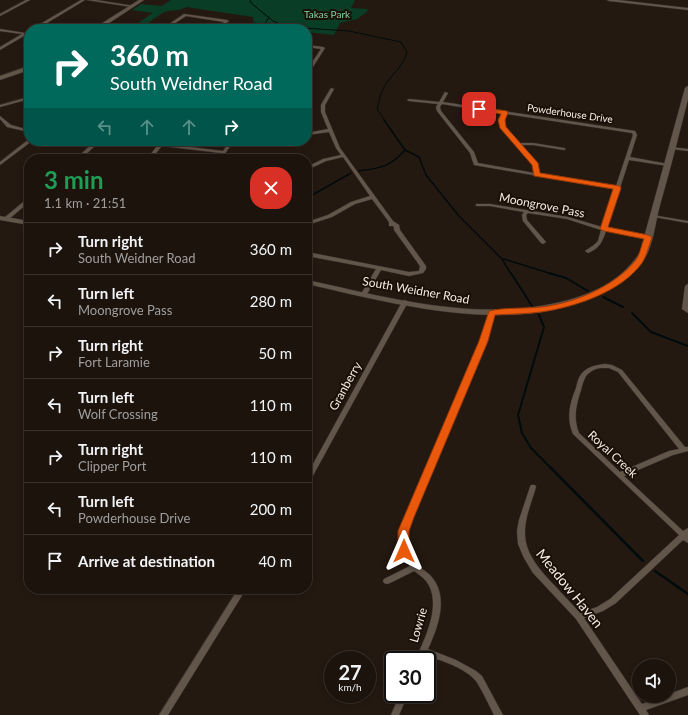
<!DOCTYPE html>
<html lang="en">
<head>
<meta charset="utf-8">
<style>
	:root { --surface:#1b130c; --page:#241c15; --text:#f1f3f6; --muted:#a09e9d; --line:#39322d }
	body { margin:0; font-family:Lato,sans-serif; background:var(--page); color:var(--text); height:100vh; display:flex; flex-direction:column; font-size:15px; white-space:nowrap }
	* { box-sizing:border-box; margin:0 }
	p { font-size:13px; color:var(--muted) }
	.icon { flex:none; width:22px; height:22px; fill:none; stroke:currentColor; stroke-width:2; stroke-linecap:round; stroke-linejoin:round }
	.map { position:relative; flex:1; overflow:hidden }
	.drawer { position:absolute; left:24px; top:154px; width:288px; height:440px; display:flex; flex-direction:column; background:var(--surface); border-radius:16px; box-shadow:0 2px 6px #0003,0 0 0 1px var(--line) }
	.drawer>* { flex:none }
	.top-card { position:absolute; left:24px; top:24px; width:288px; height:122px; border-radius:16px; box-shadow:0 2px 6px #0003,0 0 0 1px var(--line); background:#00695c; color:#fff; overflow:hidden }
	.fabs { position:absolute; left:632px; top:659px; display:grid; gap:8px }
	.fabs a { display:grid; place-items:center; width:44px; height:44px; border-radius:50%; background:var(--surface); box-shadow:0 2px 6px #0003,0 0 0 1px var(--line); font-size:20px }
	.speed { position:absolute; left:324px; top:651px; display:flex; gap:8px; font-size:20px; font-weight:700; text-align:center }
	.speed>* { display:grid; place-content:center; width:52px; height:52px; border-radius:50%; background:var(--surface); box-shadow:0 2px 6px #0003,0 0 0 1px var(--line); line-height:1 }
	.speed small { font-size:10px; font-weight:400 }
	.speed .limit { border:2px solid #111; border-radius:6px; background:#fff; color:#111 }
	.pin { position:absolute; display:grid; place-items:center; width:34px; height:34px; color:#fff; margin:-17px; border-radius:8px; box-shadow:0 2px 6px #0006 }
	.me { position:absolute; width:44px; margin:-22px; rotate:0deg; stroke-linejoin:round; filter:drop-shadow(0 0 3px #0008) }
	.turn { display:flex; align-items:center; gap:14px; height:84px; padding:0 20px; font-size:18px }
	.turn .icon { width:52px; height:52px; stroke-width:2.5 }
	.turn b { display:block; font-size:28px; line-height:34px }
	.lanes { display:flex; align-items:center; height:38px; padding:0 20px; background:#0003; justify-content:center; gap:20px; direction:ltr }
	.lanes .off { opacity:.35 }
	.round { display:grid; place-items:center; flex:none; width:42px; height:42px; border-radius:16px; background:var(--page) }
	.summary { display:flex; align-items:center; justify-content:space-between; height:68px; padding:0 20px }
	h1 { font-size:24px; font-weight:700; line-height:30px; color:#1e9e55 }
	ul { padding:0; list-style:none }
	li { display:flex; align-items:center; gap:12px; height:52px; padding:0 20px; border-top:1px solid var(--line) }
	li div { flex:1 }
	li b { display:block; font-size:15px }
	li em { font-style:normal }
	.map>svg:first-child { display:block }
	.green { fill:#093d25 }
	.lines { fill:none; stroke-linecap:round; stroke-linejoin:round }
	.stream-far3 { stroke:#000b0e; stroke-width:1 }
	.stream-far2 { stroke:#000b0e; stroke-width:1.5 }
	.stream-far1 { stroke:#000b0e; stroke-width:2 }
	.stream { stroke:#000b0e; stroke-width:2.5 }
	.minor-casing { stroke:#3b332f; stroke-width:1 }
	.secondary-casing { stroke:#3b332f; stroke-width:1 }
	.minor { fill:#62554a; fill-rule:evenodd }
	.secondary { fill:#62554a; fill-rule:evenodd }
	.route { fill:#ea580c; stroke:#983908 }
	.labels { text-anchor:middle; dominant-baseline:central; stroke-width:4; stroke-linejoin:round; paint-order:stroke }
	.far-park-label { font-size:10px; fill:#7bd5a3; stroke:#1b1007 }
	.far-street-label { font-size:10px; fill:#f4ece5; stroke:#1b1007 }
	.street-label { font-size:12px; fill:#f4ece5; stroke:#1b1007 }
	.near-street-label { font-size:14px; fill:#f4ece5; stroke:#1b1007 }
</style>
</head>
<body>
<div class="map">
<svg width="688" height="715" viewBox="0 0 688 715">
	<rect width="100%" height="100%" fill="#241910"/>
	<path class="green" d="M171,0h184l-4,8 16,1 1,2 -11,8 -17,4 -6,12 -27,-3v-3h-59l6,-4 -1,-8 -67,-10c-8,5 -14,2 -21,5 -15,7 -18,17 -36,17l24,-16 -21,-3 9,-6 21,2z"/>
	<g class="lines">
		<path class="stream-far3" d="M250,0l1,3 22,18 15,6 61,4 52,11 6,10c-5,17 -15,21 -23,35 -4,7 -5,15 -7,22l8,12
			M266,29v-7l3,-5"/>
		<path class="stream-far2" d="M384,120l21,30 14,7 7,18 33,41 43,43 9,15
			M359,171c22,-3 31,-4 46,-21
			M307,198l44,-25
			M504,259l48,15"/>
		<path class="stream-far1" d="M511,273l21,33
			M549,273l17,5 22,13
			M603,297l20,10
			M632,313l19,19 37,14
			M539,315l5,12 -26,88 4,18 9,15 20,20"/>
		<path class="stream" d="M550,467l93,94
			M655,571l33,23"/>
		<defs>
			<path id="minor" d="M26,0h4l-30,16v-2z
				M81,0h4l-48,29h-5z
				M87,0h9l38,6 -2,1z
				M607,0h11l70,8v2l-79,-9z
				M184,14l43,6 2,1 -11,8h-4l10,-7 -38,-6 -20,13h-4z
				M0,29l25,4 4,-2v2l-29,17v-3l22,-13 -22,-3z
				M307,45l16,2 2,1 -16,25 -2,1v-4l14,-21 -14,-2z
				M331,88l3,1 -9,16v7l15,36 53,73 6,4 1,5 26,36v3l-3,4 -14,3 -28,-6 -14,24 -3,2 -3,-2 15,-25 -69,-13v-4l102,20 10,-1 1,-5 -26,-36v-3l-1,-1h-4v-4l-17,-23 -17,5 -23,13 -25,8v-3l21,-7 23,-13 19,-6 -27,-39 -17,4 -19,9v-3l16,-8 18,-4 -5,-7 -7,-16 -22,3v-2l21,-4 -7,-17v-7z
				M445,92l3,1 -5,9 192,29 2,4 -7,22 38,7 2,1 -2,1 -39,-6 -22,68 41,7 2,1v2l-44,-7c-4,11 -6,17 -18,22l-3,-2 9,-6 4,-4 3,-11 -34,-11 -39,-6 -2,2 1,5 19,22 -3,2 -2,-1 -18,-22 -1,-6 2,-3 -34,-6h-14v-2h14l78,13 34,10 13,-38 -141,-24 -4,-12 -33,-42 -1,-4 2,-3 -29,-3 -2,-1 2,-1 30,3zM442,104l61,10 -3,6 1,8 32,36 2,7 -1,2 -56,-10 -4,-11 -33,-41 -1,-4zM507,114l125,19 1,2 -17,51 -77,-13c1,-11 -11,-20 -18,-28h12l31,5 2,-1 -2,-1 -31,-5h-15c-8,-10 -17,-15 -11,-29z
				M29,97v2l-29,8v-2z
				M0,116l11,9 18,5v2l-22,-5 -7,-8z
				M28,140l1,1h3l-32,24v-3z
				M95,141h5l-19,18h-5z
				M123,141h14l22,3 2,-3h3l1,1 -1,2 59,7 7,-10h4l-13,18h-4l4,-6 -59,-7 -11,13h-4l10,-13 -32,-4z
				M277,141h5l-3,3h-4v-1z
				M671,147l17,2v2l-17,-2z
				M27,199h2v3l-21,18h-4v-2z
				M652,215l36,6v2l-34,-6 -2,-1z
				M688,284v29l-6,-4 3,-23z
				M405,300l3,2 -98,179 -1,2h-2v-8l95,-173z
				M492,311l3,2 -8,28 -79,190c-1,15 1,26 12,37 4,2 7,4 10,7 20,21 8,52 -2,74l28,11 20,11 6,5 21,39h-9c-5,-10 -12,-25 -18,-34 -12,-14 -34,-20 -51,-26l-2,5h-8c10,-21 28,-57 11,-79 -3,-4 -8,-7 -12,-10l-24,12 -3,1 -3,-1 -1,-2 1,-2 26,-13c-9,-11 -10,-21 -10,-35l81,-190 8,-28z
				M605,364l7,1 10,5 63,77h3v4l-15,4 -49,21 59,55 5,-3v15l-5,-3 -67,63 -13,8 -19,7 58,86 22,-8h5v-2l19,-7v8l-42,15 3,5h-9l-64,-96 -43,-46 -9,-15 -6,-14 -1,-13 2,-11 11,-33 1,-2h4l1,2c-4,14 -11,30 -11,44 -1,23 16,40 30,55 8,9 17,18 25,27l17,-6 13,-8 69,-64 -106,-101c-7,-16 -3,-31 3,-46 1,-4 2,-9 4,-12 5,-9 16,-11 25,-12zM600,368h9l9,4 61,77 -10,2 -49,21 -41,-39c-6,-15 -3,-28 2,-43 1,-4 2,-8 4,-12 2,-5 9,-9 15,-10z
				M238,589h8l-78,126h-9z
				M400,694h8l-9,21h-8z"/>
			<path id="secondary" d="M139,0h5l-44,29h-7z
				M29,66v4l-29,10v-4z
				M688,86v13c-9,36 -18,71 -28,106 -4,15 -6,33 -12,47 -7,17 -25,31 -41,39 -88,47 -208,14 -300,-7v-4c87,19 180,45 268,18 26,-8 50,-22 65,-46l45,-164z
				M0,216l29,5v4l-29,-5z"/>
		</defs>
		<use href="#minor" class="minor-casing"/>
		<use href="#secondary" class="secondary-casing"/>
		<use href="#minor" class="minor"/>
		<use href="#secondary" class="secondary"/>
	</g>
	<path class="route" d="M477,107l30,4 1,2 -3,7 1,7 32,36 2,10 80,13 1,2 -13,39 40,8 4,2c-3,9 -5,18 -10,26 -21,29 -67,44 -101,49 -15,2 -30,2 -46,3l-7,26 -74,176 -5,14v20l-2,3 -3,1 -4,-1 -2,-3v-20l81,-190 10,-30c16,-4 34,-2 51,-4 32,-3 74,-20 95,-46 5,-6 6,-15 9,-22l-40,-8 -4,-2 13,-40 -79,-13 -2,-11 -32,-37 -2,-8 3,-6 -24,-4z"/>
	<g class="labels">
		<g class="far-park-label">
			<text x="327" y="14">Takas Park</text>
		</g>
		<g class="far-street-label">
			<text transform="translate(570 113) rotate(8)">Powderhouse Drive</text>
		</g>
		<g class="street-label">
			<text transform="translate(542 205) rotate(11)">Moongrove Pass</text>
			<text transform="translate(416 290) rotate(10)">South Weidner Road</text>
			<text transform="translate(345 386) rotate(-61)">Granberry</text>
			<text transform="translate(613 454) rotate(43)">Royal Creek</text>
			<text transform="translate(418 625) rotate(-74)">Lowrie</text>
		</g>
		<g class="near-street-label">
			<text transform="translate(570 588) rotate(51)">Meadow Haven</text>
		</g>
	</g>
</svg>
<div class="fabs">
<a><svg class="icon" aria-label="sound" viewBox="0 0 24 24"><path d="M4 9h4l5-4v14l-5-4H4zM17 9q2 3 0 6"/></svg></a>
</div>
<div class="speed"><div>27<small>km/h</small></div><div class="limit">30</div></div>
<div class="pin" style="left:479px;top:109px;background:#d93025"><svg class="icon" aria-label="arrive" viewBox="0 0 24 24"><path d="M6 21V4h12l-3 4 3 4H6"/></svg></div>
<svg class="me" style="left:404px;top:551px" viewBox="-20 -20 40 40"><path d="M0-17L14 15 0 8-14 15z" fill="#ea580c" stroke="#fff" stroke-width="4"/></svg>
<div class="top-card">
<div class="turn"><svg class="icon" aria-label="right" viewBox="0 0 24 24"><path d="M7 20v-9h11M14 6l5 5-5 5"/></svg><div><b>360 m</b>South Weidner Road</div></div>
<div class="lanes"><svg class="icon off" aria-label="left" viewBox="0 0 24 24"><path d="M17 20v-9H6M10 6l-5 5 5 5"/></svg><svg class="icon off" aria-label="ahead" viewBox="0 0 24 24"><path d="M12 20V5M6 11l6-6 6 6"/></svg><svg class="icon off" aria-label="ahead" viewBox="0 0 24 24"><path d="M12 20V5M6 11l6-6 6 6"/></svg><svg class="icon" aria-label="right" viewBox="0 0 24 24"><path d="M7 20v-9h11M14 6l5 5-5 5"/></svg></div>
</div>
<section class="drawer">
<div class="summary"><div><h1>3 min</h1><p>1.1 km · 21:51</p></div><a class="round" style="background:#d93025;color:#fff"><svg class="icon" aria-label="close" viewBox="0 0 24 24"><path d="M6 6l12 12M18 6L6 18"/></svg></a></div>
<ul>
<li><svg class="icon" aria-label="right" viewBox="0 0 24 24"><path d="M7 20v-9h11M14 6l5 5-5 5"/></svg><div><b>Turn right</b><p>South Weidner Road</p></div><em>360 m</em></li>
<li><svg class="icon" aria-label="left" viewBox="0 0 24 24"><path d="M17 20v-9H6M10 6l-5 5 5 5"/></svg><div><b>Turn left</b><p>Moongrove Pass</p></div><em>280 m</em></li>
<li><svg class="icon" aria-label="right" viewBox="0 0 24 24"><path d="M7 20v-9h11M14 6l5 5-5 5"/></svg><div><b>Turn right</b><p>Fort Laramie</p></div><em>50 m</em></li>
<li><svg class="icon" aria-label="left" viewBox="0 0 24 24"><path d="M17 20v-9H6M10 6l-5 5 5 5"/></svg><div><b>Turn left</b><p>Wolf Crossing</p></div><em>110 m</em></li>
<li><svg class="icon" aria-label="right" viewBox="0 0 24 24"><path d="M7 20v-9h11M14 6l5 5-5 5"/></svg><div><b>Turn right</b><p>Clipper Port</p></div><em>110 m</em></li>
<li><svg class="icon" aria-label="left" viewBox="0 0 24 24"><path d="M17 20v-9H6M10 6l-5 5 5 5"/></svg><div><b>Turn left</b><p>Powderhouse Drive</p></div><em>200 m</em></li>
<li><svg class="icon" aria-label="arrive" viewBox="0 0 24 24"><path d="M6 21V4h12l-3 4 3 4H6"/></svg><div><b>Arrive at destination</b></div><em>40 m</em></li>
</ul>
</section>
</div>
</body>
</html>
